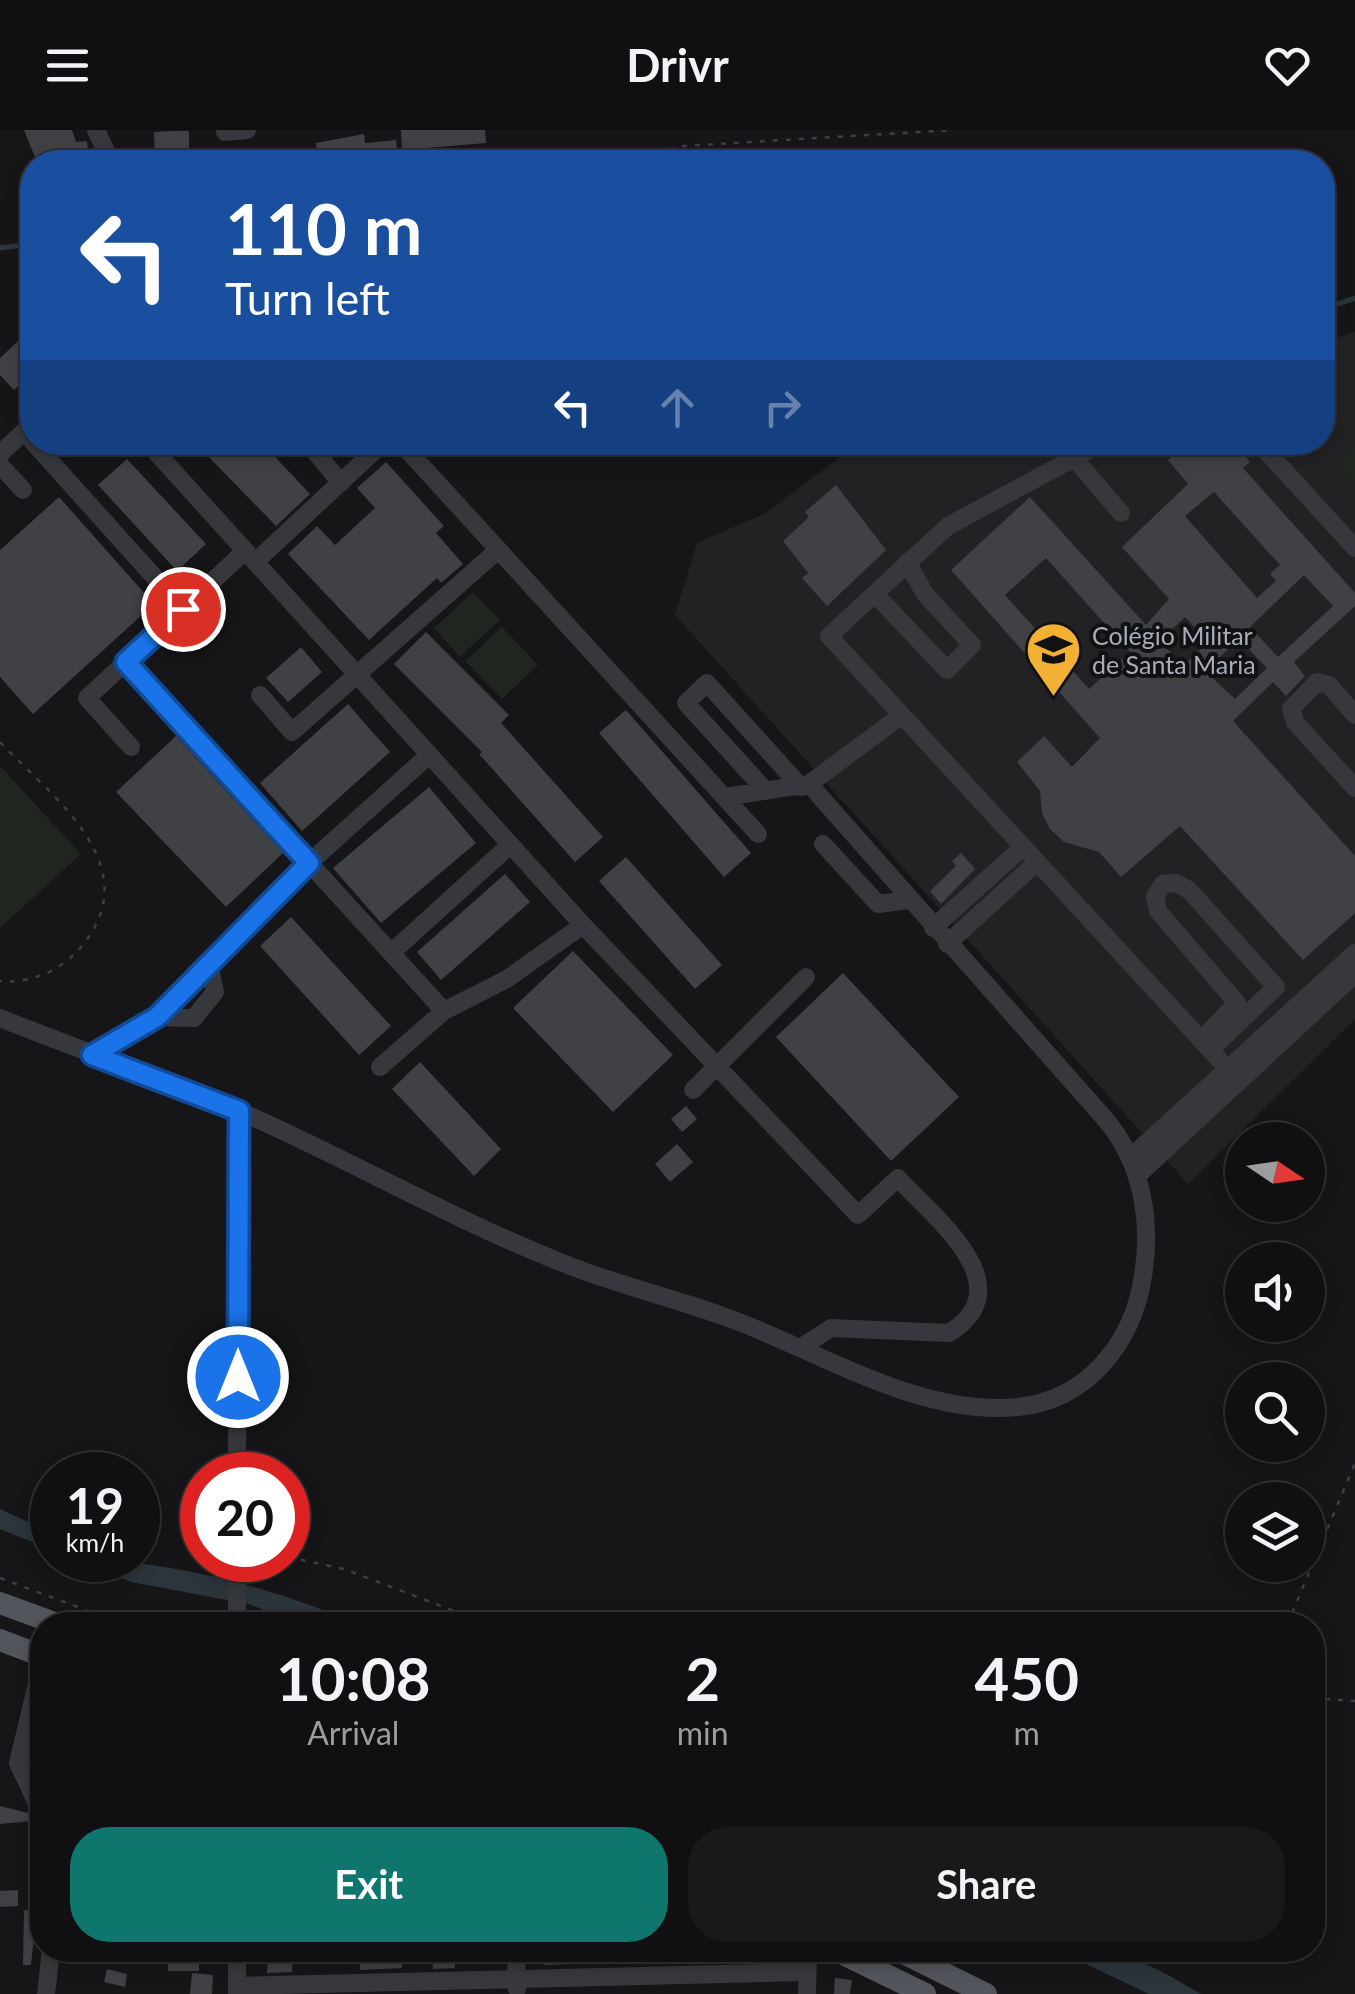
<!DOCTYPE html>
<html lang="en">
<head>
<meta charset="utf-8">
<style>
	:root { --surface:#101012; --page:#19191b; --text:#f1f3f6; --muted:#9c9d9f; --line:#303032; --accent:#0f766e }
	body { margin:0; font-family:Lato,sans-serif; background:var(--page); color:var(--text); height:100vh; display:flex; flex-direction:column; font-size:38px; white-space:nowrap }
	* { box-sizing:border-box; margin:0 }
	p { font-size:32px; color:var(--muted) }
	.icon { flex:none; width:55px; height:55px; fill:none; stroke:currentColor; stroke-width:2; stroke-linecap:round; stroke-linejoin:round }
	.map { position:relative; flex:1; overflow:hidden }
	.sheet { position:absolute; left:30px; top:1482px; width:1295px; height:350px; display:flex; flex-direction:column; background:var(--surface); border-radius:40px; box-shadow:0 5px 15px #0003,0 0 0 2px var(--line) }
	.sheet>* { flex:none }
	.guide { position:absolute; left:20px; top:20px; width:1315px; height:305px; border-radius:40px; box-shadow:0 5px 15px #0003,0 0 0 2px var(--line); background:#1a4fa0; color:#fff; overflow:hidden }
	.needle { width:65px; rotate:103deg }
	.controls { position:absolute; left:1225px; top:992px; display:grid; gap:20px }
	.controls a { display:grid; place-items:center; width:100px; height:100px; border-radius:50%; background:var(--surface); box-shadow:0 5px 15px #0003,0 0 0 2px var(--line); font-size:50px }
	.speed { position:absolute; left:30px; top:1322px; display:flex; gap:20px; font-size:50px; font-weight:700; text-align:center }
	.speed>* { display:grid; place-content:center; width:130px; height:130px; border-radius:50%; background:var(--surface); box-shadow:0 5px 15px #0003,0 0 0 2px var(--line); line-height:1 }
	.speed small { font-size:25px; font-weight:400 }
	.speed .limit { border:15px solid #d22; background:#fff; color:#111 }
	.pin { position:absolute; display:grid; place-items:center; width:85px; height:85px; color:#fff; margin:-42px; border:5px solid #fff; border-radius:50%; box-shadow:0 2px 10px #0007 }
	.me { position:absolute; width:110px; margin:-55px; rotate:0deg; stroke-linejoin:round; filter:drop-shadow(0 0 8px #0008) }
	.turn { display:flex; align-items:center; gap:35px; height:210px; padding:0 40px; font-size:45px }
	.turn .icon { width:130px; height:130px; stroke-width:2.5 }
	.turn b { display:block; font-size:70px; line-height:85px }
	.lanes { display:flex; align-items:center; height:95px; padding:0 40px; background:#0003; justify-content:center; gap:50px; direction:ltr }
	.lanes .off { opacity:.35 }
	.eta { display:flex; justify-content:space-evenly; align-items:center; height:170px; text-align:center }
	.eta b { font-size:60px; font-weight:700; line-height:70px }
	.cta { display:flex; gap:20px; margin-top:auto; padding:20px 40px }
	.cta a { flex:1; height:115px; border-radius:40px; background:var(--accent); color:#fff; font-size:40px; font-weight:700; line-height:115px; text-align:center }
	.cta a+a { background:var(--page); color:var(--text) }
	header { display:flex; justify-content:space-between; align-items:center; height:130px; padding:0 40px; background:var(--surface); font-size:45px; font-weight:700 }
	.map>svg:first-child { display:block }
	.built { fill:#222225 }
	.green { fill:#1e261f }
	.water { fill:#2c353c }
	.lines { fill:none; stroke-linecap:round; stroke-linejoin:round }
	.stream { stroke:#2c353c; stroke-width:5 }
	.building { fill:#404145; fill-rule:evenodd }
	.path { stroke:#3d3f44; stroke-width:2.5; stroke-dasharray:5 8; stroke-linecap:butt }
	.minor { stroke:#37383d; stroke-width:18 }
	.major { stroke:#53555c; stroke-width:22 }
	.route-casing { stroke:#114b97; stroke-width:25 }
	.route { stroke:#1a73e8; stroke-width:18 }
	.labels { text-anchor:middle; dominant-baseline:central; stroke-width:8; stroke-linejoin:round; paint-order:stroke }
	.poi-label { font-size:25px; fill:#a8adb8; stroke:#111113; text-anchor:start }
</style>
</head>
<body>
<header><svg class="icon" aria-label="menu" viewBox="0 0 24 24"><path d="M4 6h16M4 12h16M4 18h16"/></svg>Drivr<svg class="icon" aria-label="heart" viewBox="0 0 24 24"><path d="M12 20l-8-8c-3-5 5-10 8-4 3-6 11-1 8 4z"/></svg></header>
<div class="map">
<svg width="1355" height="1864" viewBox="0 0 1355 1864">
	<rect width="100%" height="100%" fill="#161618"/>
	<path class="built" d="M1355,202v687l-167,165 -513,-569 22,-72 69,-30 93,-70 463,-1 1,-100z"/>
	<path class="green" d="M677,16l2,16h-177z
		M1355,315v42l-21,-23z
		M473,462l27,28 -40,37 -26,-29z
		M502,497l36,38 -36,34 -37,-38z
		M0,636l81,88 -81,74z"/>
	<path class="water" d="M0,1379l52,24v17l-52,-21z
		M77,1430c100,0 193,28 285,65h-61l-52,-21 -118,-22z
		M1057,1820c69,0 86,10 144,44h-52z"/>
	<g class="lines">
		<path class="stream" d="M0,118l32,-4
			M1322,179l33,-11"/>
	</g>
	<path class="building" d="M24,0h48l4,12 11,-1 2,21h-52z
		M401,0h84l1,13 -84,7z
		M173,1h16v17h-14v9l-20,1 -1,-26z
		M364,4l1,9 31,-3 2,16 -80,6 -2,-19z
		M32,198v45l-18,17 -14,-15v-17z
		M214,312h47l49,52 -34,32 -72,-74z
		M1190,312h44l16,20 -7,6 112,125v13l-61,56 11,14 -19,20 -13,-14 -40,39 122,135v57l-52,47 -123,-134 -59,51 -22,-25 -35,-10 -14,-13 -8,-16 -2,-22 -23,-29 27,-26 28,31 28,-29 -149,-168 79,-73 116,128 23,-26 -47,-52 66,-63 -20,-24zM1214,362l66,73 -10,9 6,7 -19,17 -72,-82zM1046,428l84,94 -41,37 -84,-94zM1304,445l29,31 -55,51 -28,-30zM1185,487l23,25 -25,24 -23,-25zM1239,509l28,29 -32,31 -30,-28z
		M127,329l79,85 -29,27 -79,-86z
		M386,332l58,64 -8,7 27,31 -22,19 -4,-5 -68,62 -81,-86 29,-28 18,19 40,-37 -18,-20z
		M836,355l50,65 -59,56 -25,-28 6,-5 -25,-32 26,-24 -4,-5z
		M59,367l95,107 -121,110 -33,-37v-127z
		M426,502l83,83 -8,8 102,114 -28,25 -96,-108 3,-2 -88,-88z
		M301,517l21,25 -34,30 -22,-24z
		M348,574l42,48 -88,79 -42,-48z
		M626,580l125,143 -27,24 -125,-144z
		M176,606l107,117 -57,54 -110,-115z
		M429,657l47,56 -95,80 -48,-55z
		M961,723l14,16 -34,35 -11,-13 26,-25 -4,-5z
		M626,727l96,108 -27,24 -96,-108z
		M505,744l25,28 -89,78 -24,-28z
		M291,787l100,109 -32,29 -99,-109z
		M573,821l100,104 -60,57 -100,-104z
		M843,843l116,124 -68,64 -115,-124z
		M420,932l81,87 -27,27 -82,-87z
		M686,976l11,13 -15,13 -11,-13z
		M677,1014l16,18 -23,20 -15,-18z
		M0,1676l28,7 4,8 -32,3z
		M18,1760v16l-18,1v-16z
		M24,1780h13l-6,55h-8z
		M361,1820h41v18l-42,2z
		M432,1820h22l1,18 -22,1z
		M544,1820h33v14l-33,1z
		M168,1821h31v20h-31z
		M268,1828h25l-1,14 -25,1z
		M107,1839l20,5 -2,13 -21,-5z
		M192,1843l21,2 -1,19h-22z
		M835,1848l17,2 -2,14h-16z"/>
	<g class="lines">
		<path class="path" d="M682,16l272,-16
			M0,612c53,56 148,123 82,204 -20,24 -51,38 -82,35
			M288,1427l56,12 147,56
			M0,1448l126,47
			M76,1484l29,11
			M1287,1495l68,-162
			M1312,1568l43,3"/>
		<path class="minor" d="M96,0l15,32
			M225,2l22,-2
			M33,312l150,167
			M147,312l436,483 275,290 40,-37c35,39 127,108 51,155l-118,-5 -28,18
			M307,312l34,41
			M400,312l358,392
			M1104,312l-156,84 -119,110 409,444
			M1258,312l97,106
			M0,324l32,-30
			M1075,329l46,54
			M0,335l23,25
			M255,432l129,-120
			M875,464l72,76 25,-25 -47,-51 -18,-32
			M126,532l318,349
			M260,565l32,37 206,-182
			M1355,585l-26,-30 -12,-3 -26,27 4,13 60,66
			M131,617l-44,-49 158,-147
			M766,661l-80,-88 21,-20 94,104
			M724,667l85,-13 93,-69
			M823,714l55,60 31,-4
			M933,798l90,-81
			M947,814l90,-82
			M391,823l119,-108
			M157,887l37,1 21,-26 -7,-31
			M0,888c79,32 161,59 239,93 109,48 211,107 321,151 58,24 121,37 179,60 86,33 184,95 279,85 70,-7 115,-65 125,-131 9,-55 -1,-113 -37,-156l-297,-336
			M1201,910l36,-37 -79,-92 -3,-15 8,-12 13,-1 13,7 87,97 -66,63
			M92,925l65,-38 152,-154 120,-108
			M380,937l64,-56 63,-32 76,-54
			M693,960l113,-113
			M1131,1027l224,-204
			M1138,1045l217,-201
			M233,1345l4,-22 2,-342
			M237,1495v-65
			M42,1533l-24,100 24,51
			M237,1820v44
			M516,1820l1,39
			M237,1856l570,-14
			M46,1864l5,-44
			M807,1864l1,-44"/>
		<path class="major" d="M0,1473l60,22
			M0,1510l42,16
			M835,1820l90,44
			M897,1820l89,44"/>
	</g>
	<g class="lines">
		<defs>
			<path id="route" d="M183,479l-57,53 183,201 -152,154 -65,38 147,56 -1,266"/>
		</defs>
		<use href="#route" class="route-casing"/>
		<use href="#route" class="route"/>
	</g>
	<defs>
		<symbol id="school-pin" viewBox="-11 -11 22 30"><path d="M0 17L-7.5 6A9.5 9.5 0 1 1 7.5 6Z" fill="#f2b134" stroke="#111113"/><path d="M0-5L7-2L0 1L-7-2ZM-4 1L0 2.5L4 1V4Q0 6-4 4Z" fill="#111"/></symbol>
	</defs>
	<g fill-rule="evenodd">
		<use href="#school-pin" x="1022" y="488" width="63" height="86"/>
	</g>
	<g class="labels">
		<g class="poi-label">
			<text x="1092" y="505">Colégio Militar<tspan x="1092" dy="29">de Santa Maria</tspan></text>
		</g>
	</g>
</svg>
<div class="controls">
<a><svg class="needle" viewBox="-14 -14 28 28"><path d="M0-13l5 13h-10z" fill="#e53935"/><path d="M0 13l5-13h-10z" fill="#9c9d9f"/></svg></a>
<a><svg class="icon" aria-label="sound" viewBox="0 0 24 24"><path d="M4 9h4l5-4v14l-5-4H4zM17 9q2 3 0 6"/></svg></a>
<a><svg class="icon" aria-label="search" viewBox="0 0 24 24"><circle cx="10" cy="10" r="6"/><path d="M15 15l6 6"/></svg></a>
<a><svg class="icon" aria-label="layers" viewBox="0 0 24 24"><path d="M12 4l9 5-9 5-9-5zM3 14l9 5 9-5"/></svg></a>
</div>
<div class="speed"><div>19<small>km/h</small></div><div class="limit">20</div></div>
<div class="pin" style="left:183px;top:479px;background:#d93025"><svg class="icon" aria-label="arrive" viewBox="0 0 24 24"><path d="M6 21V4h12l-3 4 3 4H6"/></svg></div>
<svg class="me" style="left:238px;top:1247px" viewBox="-20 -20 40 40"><circle r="17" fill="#1a73e8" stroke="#fff" stroke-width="3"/><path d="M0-11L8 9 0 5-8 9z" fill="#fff"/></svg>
<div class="guide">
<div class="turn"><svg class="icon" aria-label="left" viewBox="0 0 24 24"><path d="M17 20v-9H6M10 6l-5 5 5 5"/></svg><div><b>110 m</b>Turn left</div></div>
<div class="lanes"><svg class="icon" aria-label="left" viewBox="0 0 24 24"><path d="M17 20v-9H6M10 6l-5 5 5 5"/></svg><svg class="icon off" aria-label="ahead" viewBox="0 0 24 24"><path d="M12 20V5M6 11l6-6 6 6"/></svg><svg class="icon off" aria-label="right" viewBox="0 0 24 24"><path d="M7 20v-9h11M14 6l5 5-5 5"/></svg></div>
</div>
<section class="sheet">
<div class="eta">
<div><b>10:08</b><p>Arrival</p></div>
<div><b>2</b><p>min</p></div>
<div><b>450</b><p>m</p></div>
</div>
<div class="cta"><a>Exit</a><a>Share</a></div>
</section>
</div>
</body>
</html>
